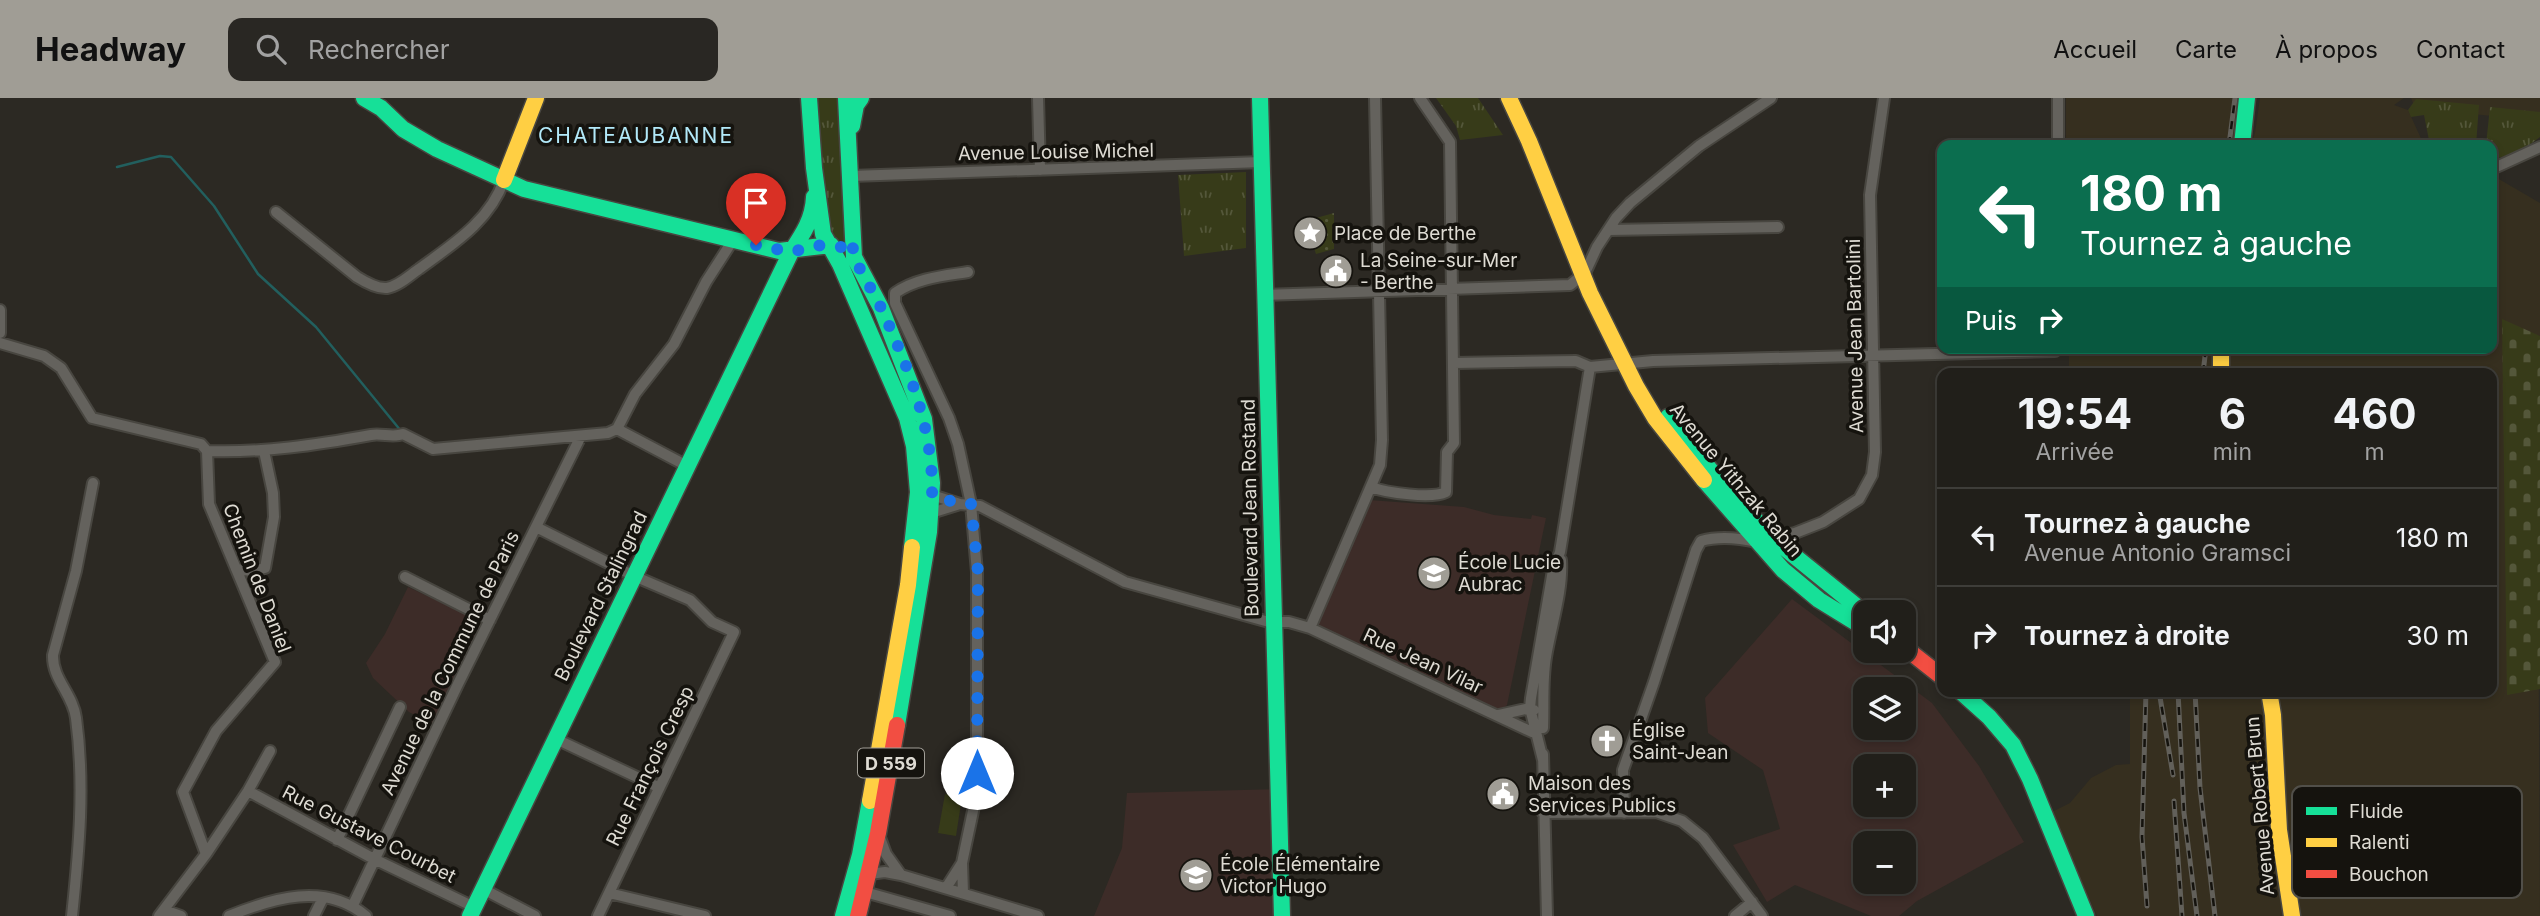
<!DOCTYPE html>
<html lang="fr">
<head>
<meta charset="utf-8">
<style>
	:root { --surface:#211f1a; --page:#292723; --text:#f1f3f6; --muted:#a2a2a2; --line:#3e3d39; --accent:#a09d95 }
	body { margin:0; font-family:Inter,sans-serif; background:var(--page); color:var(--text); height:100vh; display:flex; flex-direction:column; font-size:26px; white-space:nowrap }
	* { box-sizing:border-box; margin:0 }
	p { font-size:23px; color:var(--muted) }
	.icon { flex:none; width:38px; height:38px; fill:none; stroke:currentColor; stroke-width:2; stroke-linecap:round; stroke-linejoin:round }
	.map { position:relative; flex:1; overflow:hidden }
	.sheet { position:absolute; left:1937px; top:270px; width:560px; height:329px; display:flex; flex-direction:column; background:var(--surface); border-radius:14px; box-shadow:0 4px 10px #0003,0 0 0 2px var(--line) }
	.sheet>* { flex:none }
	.hud { position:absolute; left:1937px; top:42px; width:560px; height:214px; border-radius:14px; box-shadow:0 4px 10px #0003,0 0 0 2px var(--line); background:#0b6e4f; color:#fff; overflow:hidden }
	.fabs { position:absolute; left:1853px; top:502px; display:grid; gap:14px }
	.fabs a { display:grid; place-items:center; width:63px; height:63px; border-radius:14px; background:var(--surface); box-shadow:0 4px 10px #0003,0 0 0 2px var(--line); font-size:35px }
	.pin { position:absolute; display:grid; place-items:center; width:60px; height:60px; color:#fff; margin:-72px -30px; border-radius:50% 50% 50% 0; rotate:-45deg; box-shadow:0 0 7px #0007 }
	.pin .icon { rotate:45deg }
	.me { position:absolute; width:77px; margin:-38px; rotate:0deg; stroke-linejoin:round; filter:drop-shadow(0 0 5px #0008) }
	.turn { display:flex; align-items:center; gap:24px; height:147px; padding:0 28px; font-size:32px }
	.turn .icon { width:91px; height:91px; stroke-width:2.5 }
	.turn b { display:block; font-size:49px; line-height:60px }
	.then { display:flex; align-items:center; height:66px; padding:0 28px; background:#0003; gap:14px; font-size:26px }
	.eta { display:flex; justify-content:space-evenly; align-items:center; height:119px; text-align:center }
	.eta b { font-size:42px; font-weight:700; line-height:49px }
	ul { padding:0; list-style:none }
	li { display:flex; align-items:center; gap:21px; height:98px; padding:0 28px; border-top:2px solid var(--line) }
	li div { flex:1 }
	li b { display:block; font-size:26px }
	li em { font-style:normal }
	header { display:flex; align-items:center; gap:42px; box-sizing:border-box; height:98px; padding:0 35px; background:var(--accent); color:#111 }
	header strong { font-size:33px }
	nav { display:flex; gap:38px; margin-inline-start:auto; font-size:24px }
	.search { width:490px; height:63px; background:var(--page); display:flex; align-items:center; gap:18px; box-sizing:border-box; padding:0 24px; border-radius:14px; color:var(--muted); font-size:26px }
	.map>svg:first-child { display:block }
	.built { fill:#362f1f }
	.education { fill:#3d2c28; fill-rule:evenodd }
	.grass { fill:url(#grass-tufts) }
	.cemetery { fill:url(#cemetery-stones) }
	.park { fill:url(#park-dots) }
	.pitch { fill:#373b19 }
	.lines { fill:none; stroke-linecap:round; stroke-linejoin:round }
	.stream { stroke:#225f5e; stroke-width:2.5 }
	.street-casing { stroke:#484640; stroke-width:14 }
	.fast-casing { stroke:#484640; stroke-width:19 }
	.slow-casing { stroke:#484640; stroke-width:19 }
	.jam-casing { stroke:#484640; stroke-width:19 }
	.street { stroke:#64625d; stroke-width:10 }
	.fast { stroke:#16e098; stroke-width:16 }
	.slow { stroke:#ffcf43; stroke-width:16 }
	.jam { stroke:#f24e42; stroke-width:16 }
	.rail-casing { stroke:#62605a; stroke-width:5 }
	.rail { stroke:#15130e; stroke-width:2.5; stroke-dasharray:8; stroke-linecap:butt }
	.route { stroke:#1a73e8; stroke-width:12; stroke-dasharray:0 21.6 }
	.labels { text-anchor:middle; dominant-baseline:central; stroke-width:7; stroke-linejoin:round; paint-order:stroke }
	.shield { fill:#15130e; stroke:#a29f98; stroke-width:2 }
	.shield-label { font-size:18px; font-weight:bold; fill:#dedbd3 }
	.street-label { font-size:19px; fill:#dedbd3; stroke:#15130e }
	.poi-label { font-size:19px; fill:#dedbd3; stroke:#15130e; text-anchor:start }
	.neighbourhood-label { font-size:21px; letter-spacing:2px; fill:#b2e9f9; stroke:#15130e }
	.key { fill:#15130e; stroke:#514f49; stroke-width:2 }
	.key-label { font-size:19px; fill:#dedbd3 }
</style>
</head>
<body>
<header>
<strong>Headway</strong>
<div class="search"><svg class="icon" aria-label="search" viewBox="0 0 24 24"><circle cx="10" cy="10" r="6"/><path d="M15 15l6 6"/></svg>Rechercher</div>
<nav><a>Accueil</a><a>Carte</a><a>À propos</a><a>Contact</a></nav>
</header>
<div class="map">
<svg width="2540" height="818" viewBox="0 0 2540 818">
	<defs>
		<pattern id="grass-tufts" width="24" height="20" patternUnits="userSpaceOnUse" patternTransform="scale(1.75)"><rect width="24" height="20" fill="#373b19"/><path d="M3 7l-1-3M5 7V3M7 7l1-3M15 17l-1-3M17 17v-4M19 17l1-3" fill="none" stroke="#54573a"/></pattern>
		<pattern id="cemetery-stones" width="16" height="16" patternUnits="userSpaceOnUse" patternTransform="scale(1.75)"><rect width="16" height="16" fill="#373b19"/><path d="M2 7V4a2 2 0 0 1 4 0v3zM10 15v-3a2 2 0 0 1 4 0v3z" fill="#54573a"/></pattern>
		<pattern id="park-dots" width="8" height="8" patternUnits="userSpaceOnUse" patternTransform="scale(1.75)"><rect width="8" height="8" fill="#373b19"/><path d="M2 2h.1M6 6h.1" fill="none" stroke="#54573a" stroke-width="1.8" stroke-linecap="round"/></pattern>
	</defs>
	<rect width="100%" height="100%" fill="#2c2923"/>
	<path class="built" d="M2066,0h175l-6,47h-169z
		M2260,0h144l-10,7 14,5 16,35h-173l4,-12z
		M2411,0h129v23l-125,-13z
		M2492,77l48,28v133l-3,-1 3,581h-241l-20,-131 -4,-94h217v-318h-263l1,-25h262z
		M2069,250h149v25h-149z
		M2130,593h135l20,225h-188l-47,-103 20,-10 21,-25 25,-13 14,-1z"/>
	<path class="education" d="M1369,402l95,7 30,8 37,4 1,-4 14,3 -39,187 -11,10 -186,-87z
		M408,489l75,35 -51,102 -23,-12 -36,-34 -7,-15 19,-29z
		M1792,501l140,104 47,63 45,76 -107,59 -18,15h-28l-76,-31 -28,17 -34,-57 47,-16 -17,-59 -55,-37 -3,-35zM1866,592h38v38h-38zM1866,668h38v39h-38zM1866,746h38v38h-38z
		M1278,691l4,127h-188l28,-68 5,-55z"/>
	<path class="grass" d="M809,0h37l1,146 -5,3 -11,-2z
		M1436,0h42l25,37 -43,5 -4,-14z
		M2416,1l63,6 -3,40h-46l-6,-30 -13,2 -3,-7z
		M2490,9l50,5v25l-19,14 -29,9v-15h-6z
		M1246,74v76l-62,8 -6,-81z"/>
	<path class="cemetery" d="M2502,221l38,17v353l-33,6z"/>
	<path class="park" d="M1334,115v36l-18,5 -11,-33z"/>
	<path class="pitch" d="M945,696l17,3 -6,39 -18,-3z"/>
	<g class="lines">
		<path class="stream" d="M117,69l43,-11 11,1 43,49 44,68 58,53 85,104"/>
		<defs>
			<path id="street" d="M1038,0l2,72
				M2058,0v47
				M2492,71l48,-22
				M851,78l411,-14
				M276,114l81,65c8,5 20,12 30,11 12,-2 23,-13 32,-19 34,-25 71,-48 85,-89
				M1609,132l169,-3
				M1266,197l304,-10 15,-12 12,-26 19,-29 14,-15 69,-57 72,-48
				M0,212v23
				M0,245l44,13 17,12 31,50 109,26 6,7 2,53 66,158 -59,69 -33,61 23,62 -47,62
				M1454,265l122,-2 14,6 63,-6 402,-10 3,-3
				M617,331l72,38
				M207,353c56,2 109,-6 164,-16 11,-2 22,3 32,-1l30,15 175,-16 9,-4 18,-35 39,-50 32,-62 27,-42
				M1371,389c16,6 61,12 75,5l1,-40 7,-9 -4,-301 -30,-44
				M932,397l28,9
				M931,415l29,-9 20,2 145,76 144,40h20l21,6 222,104 8,-4 3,-6
				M536,429l98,49 56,24 22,22 22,10 -136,284
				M1770,440l25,-5 28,-11 36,-23 13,-24 3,-23 -5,-257 14,-97
				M236,471l16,2 13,-3 9,-51 -1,-24 -9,-42
				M405,479l85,43
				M1310,530l70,-163 2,-25 -7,-342
				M1499,617l31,-7 4,2
				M1543,630c1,-24 -1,-47 3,-71 5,-31 17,-66 15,-97
				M556,641l102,48
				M1543,656l4,162
				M1543,662l-13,-52 1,-10 22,-128 7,-18 30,-185
				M248,693l126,68 100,48
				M1543,715l113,-1 26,9 21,17 59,78
				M1624,715l-1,-43 31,-88 42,-132 5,-9c18,-5 38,-3 56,1
				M879,737l7,19 15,21 137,41
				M337,742l63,-133
				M206,756l42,-63 22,-40
				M869,776l16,-2 16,3
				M946,790l16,-25
				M483,791l52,27
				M865,794l85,24
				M609,795l96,23
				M963,795l-1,-30 15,-71v-220l-6,-68 -13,-60 -9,-26 -54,-115v-10c22,-15 48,-17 73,-21
				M353,807l105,-221 123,-248
				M164,812l17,6
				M72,818c7,-66 13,-131 4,-198 -3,-24 -24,-39 -23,-63l23,-84 17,-88
				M229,818c44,-18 96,-34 137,0
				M314,818l9,-18
				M1735,818l17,-14"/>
			<path id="fast" d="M364,0l17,10 22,21 34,20 87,40 255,62 52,-6
				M809,0l5,70 9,66 17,30 67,154 7,28 4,46 -6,55
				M846,0l8,159 27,51 43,111 8,64 -3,49 -32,193
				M1260,0l22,818
				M852,28l4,-21 5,-7
				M2242,47l5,-47
				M1668,319l48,60 55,60 95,77
				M1704,382l79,90 36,30 47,29
				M1960,593l29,26 24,28 17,34 56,137
				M470,818l321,-664c12,-18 22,-33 23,-55
				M843,818l17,-61 10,-54"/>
			<path id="slow" d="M1509,0l20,43 61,152 46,93 19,32 49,62
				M504,82l32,-82
				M2221,250v25
				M2269,593l4,24 6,115 13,86
				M870,703l38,-216 4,-38"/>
			<path id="jam" d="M1904,549l38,30
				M858,818l20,-83 19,-108"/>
		</defs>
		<use href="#street" class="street-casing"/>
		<use href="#fast" class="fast-casing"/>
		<use href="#slow" class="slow-casing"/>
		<use href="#jam" class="jam-casing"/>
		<use href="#street" class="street"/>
		<use href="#fast" class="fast"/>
		<use href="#slow" class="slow"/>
		<use href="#jam" class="jam"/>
		<defs>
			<path id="rail" d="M2229,47l6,-47
				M2203,275l3,-25
				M2146,593l-4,146 5,69
				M2159,593l14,84
				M2178,593l6,122 13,103
				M2195,593l5,97 15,128
				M2174,703l8,115"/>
		</defs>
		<use href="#rail" class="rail-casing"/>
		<use href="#rail" class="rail"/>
	</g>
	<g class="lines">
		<path class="route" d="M756,147l35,7 31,-7 20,2 10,-7c1,26 19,45 29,68 27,58 53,122 51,187l28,9h11l7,68 -1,201"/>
	</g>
	<defs>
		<symbol id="sight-disc" viewBox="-11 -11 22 22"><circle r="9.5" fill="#a09d95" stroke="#15130e"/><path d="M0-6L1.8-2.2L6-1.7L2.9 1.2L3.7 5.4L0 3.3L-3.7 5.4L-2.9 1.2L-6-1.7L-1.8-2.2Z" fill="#fff"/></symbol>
		<symbol id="civic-disc" viewBox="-11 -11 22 22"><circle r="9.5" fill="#a09d95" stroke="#15130e"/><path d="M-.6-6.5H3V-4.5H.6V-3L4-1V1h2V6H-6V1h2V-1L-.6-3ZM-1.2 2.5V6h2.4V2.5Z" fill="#fff"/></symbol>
		<symbol id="school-disc" viewBox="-11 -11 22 22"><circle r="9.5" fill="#a09d95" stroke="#15130e"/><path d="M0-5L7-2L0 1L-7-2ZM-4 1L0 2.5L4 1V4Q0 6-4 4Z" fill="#fff"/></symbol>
		<symbol id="church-disc" viewBox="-11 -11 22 22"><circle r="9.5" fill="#a09d95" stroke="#15130e"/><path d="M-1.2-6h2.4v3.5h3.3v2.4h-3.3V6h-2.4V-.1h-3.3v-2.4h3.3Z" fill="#fff"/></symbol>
	</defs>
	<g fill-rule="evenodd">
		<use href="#sight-disc" x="1291" y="116" width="38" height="38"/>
		<use href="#civic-disc" x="1317" y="154" width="38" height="38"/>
		<use href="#school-disc" x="1415" y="456" width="38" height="38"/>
		<use href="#church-disc" x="1588" y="624" width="38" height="38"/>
		<use href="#civic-disc" x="1484" y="677" width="38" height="38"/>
		<use href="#school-disc" x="1177" y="758" width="38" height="38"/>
	</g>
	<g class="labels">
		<rect class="shield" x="858" y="650.5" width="66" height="29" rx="5"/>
		<g class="shield-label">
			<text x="891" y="665">D 559</text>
		</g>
		<g class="street-label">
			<text transform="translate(1056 54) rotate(-1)">Avenue Louise Michel</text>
			<text transform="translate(1855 238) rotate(-91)">Avenue Jean Bartolini</text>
			<text transform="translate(1736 382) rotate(50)">Avenue Yithzak Rabin</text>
			<text transform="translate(1250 410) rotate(-91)">Boulevard Jean Rostand</text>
			<text transform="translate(257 480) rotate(69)">Chemin de Daniel</text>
			<text transform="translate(601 498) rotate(-64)">Boulevard Stalingrad</text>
			<text transform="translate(1423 563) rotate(25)">Rue Jean Vilar</text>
			<text transform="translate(450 565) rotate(-64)">Avenue de la Commune de Paris</text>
			<text transform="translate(650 668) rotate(-64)">Rue François Cresp</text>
			<text transform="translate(2260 708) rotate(-95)">Avenue Robert Brun</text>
			<text transform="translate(369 736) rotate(27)">Rue Gustave Courbet</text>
		</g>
		<g class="poi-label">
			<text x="1334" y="135">Place de Berthe</text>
			<text x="1360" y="162">La Seine-sur-Mer<tspan x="1360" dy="22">- Berthe</tspan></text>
			<text x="1458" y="464">École Lucie<tspan x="1458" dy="22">Aubrac</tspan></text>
			<text x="1632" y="632">Église<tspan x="1632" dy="22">Saint-Jean</tspan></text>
			<text x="1528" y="685">Maison des<tspan x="1528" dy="22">Services Publics</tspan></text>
			<text x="1220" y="766">École Élémentaire<tspan x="1220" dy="22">Victor Hugo</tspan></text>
		</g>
		<g class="neighbourhood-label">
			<text x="636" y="37">CHATEAUBANNE</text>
		</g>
	</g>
	<rect x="2292" y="688" width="230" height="112" rx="10" class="key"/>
	<rect x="2306" y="709" width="31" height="8" fill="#16e098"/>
	<rect x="2306" y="740" width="31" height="9" fill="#ffcf43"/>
	<rect x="2306" y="772" width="31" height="8" fill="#f24e42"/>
	<g class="key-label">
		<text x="2349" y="720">Fluide</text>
		<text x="2349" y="751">Ralenti</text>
		<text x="2349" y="783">Bouchon</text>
	</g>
</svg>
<div class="fabs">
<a><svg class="icon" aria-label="sound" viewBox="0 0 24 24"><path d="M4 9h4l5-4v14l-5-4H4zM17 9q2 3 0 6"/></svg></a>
<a><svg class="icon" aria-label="layers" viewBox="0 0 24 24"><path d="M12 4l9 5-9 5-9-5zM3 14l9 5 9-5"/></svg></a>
<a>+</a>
<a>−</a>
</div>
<div class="pin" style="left:756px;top:147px;background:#d93025"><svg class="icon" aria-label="arrive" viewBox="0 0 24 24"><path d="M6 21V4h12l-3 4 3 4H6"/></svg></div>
<svg class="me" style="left:977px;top:675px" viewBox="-20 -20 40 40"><circle r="19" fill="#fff"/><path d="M0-13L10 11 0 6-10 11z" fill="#1a73e8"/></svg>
<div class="hud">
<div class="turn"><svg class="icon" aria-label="left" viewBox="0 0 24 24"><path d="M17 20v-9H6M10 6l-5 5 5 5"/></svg><div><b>180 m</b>Tournez à gauche</div></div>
<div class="then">Puis<svg class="icon" aria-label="right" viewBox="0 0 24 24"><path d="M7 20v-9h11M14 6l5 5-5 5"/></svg></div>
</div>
<section class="sheet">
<div class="eta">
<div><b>19:54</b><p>Arrivée</p></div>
<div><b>6</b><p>min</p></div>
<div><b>460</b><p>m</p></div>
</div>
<ul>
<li><svg class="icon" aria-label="left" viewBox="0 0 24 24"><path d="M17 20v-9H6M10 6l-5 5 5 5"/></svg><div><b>Tournez à gauche</b><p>Avenue Antonio Gramsci</p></div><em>180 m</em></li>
<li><svg class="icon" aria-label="right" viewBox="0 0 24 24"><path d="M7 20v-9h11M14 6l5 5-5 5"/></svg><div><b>Tournez à droite</b></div><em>30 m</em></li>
</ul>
</section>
</div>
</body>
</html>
